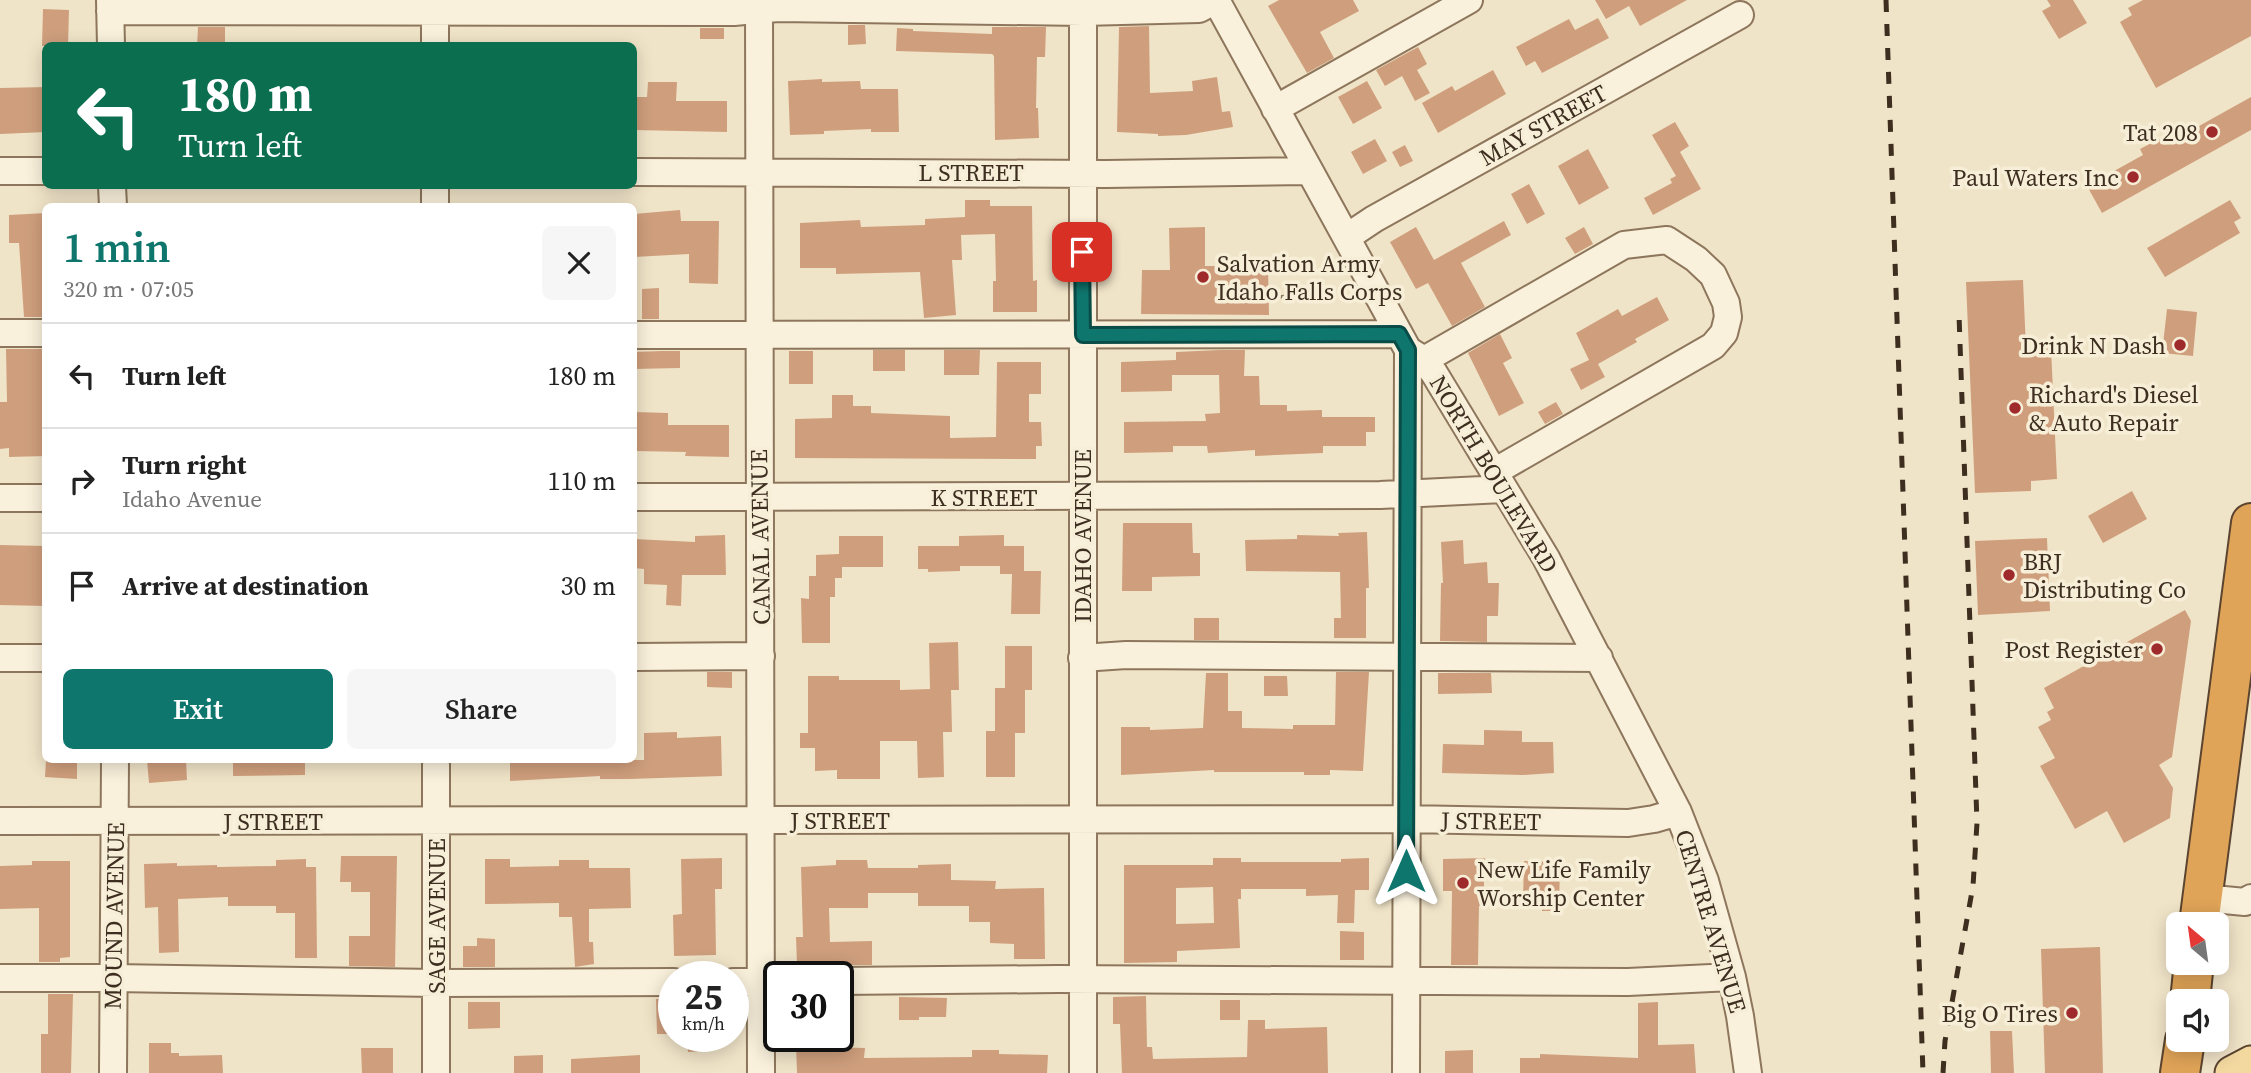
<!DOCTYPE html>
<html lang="en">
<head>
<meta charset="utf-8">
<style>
	:root { --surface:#fff; --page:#f6f6f6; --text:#222; --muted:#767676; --line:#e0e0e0; --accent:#0f766e }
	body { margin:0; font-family:"Source Serif 4",serif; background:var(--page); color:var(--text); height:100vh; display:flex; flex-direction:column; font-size:26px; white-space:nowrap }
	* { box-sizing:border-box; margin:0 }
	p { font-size:23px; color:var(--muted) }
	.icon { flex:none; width:38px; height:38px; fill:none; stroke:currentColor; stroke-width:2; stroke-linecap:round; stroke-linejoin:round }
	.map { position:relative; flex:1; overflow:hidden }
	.side { position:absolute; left:42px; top:203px; width:595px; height:560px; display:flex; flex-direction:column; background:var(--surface); border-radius:10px; box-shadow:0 4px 18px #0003 }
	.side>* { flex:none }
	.top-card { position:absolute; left:42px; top:42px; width:595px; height:147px; border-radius:10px; box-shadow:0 4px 18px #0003; background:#0b6e4f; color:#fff; overflow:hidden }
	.needle { width:46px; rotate:331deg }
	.tools { position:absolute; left:2166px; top:912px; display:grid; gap:14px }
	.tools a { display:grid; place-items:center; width:63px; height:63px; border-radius:10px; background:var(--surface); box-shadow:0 4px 18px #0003; font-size:35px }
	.speed { position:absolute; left:658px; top:961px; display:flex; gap:14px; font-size:35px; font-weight:700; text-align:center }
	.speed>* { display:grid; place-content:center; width:91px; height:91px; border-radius:50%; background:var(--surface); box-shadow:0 4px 18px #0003; line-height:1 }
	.speed small { font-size:18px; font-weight:400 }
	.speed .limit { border:4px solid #111; border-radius:10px; background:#fff; color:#111 }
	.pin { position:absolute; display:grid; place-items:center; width:60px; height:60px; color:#fff; margin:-30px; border-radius:14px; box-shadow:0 4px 10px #0006 }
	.me { position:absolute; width:77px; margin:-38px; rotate:0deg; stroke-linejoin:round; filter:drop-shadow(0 0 5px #0008) }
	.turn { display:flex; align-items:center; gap:24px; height:147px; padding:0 21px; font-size:32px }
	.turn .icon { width:91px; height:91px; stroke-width:2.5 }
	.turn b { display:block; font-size:49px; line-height:60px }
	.round { display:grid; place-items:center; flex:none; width:74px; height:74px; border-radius:10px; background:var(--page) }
	.headline { display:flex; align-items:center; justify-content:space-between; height:119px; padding:0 21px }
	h1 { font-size:42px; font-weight:600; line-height:52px; color:var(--accent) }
	.primary-button { display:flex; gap:14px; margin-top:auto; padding:14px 21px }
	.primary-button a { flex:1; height:80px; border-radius:10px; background:var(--accent); color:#fff; font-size:28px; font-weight:600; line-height:80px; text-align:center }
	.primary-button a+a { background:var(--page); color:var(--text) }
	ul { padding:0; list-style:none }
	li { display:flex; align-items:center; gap:21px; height:105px; padding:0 21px; border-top:2px solid var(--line) }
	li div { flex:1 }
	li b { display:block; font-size:26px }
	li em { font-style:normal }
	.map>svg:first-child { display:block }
	.building { fill:#cf9f7d; fill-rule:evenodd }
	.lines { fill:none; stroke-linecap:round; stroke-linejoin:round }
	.minor-casing { stroke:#8d765c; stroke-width:30 }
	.major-casing { stroke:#5b4430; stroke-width:37 }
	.highway-casing { stroke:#5b4430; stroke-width:42 }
	.path { stroke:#8d765c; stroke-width:3.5; stroke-dasharray:5 3.5; stroke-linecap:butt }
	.minor { stroke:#faf1dc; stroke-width:26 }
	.major { stroke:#f3d9a0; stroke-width:33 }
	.highway { stroke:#e0a458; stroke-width:38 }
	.rail { stroke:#3d2e20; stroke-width:5; stroke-dasharray:12 12; stroke-linecap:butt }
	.route-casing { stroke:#0a4d48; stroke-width:18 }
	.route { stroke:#0f766e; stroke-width:12 }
	.poi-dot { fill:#9e2a2b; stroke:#f7eed8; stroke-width:2.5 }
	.labels { text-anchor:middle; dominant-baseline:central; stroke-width:7; stroke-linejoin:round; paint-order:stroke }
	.street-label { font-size:24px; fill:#3d2e20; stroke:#f7eed8 }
	.poi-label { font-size:24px; fill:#3d2e20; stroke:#f7eed8; text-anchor:end }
</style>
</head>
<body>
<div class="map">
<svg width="2251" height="1073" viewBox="0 0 2251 1073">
	<rect width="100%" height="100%" fill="#f0e4c8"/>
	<path class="building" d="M1279,0h74l6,11 -39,21 14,26 -27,15 -39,-67z
		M1595,0h92l-47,26 -11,-20 -23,13z
		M2047,0h26l14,23 -28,16 -17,-28 9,-5z
		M2143,0h108v36l-95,52 -36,-66 12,-7 -4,-7z
		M43,9l26,1 -1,36h-26z
		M1598,18l11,20 -67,35 -7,-12 -9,5 -10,-19 53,-28 6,11z
		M848,25h17l1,19 -18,1z
		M1149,26l1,67 43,-2 -1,-10 25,-4 5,35 8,-1 3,16 -47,8 -28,1v-2l-41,-2 2,-105z
		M198,27h27v19h-28z
		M992,27h54l-1,30h-8l-1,51h2l1,30 -44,2 -1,-84 -2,-2 -96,-3 1,-23 16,1v2l79,3z
		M700,28h24v11h-24z
		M1418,47l9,17 -10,6 13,23 -15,8 -13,-25 -17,10 -9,-16z
		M1493,70l13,24 -68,39 -16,-30 30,-17 3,5z
		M822,79v3l38,-1 1,8h37l1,43h-28v-3l-47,2v3l-34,1 -2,-54z
		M1367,81l15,27 -29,16 -15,-27z
		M648,82h29l-1,19h51v31l-93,-2v-33h13z
		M46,87v45l-46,2v-46z
		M2251,97v33l-149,83 -15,-27 56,-31 -3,-6 21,-11 4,7z
		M1675,122l14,24 -9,6 21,37 -48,26 -9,-17 28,-15 -2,-4 6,-3 -24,-41z
		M1375,139l12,22 -24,13 -12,-22z
		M1405,145l8,16 -13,6 -8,-15z
		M1588,149l21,39 -30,17 -21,-39z
		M1529,184l16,30 -18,10 -16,-30z
		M965,200h25v6h42l1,75 4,-1v32h-44v-31h3l-1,-47 -34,1 1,25h-10l4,55 -32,3 -4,-46 -84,2v-6h-36v-45l60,-3 1,7 64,-2v-6l40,-2z
		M2230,200l11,18 -7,4 6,11 -75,44 -18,-29z
		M680,210l1,11h38l-1,63 -29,-1v-29l-55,3v-43z
		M46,213v104h-22l-5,-74h-10v-28z
		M1504,221l7,14 -50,28 24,44 -33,19 -24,-43 -12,6 -26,-47 26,-15 18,33z
		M1205,227v39h63l1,49 -128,-1 1,-44h28l-1,-42z
		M1584,227l9,17 -18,10 -10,-16z
		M2023,280l3,69 25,-1 6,131 -26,2v10l-56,2 -9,-211z
		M659,288v31h-17v-30z
		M1657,297l12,23 -34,19 2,3 -39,22 7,13 -24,13 -11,-21 19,-9 -13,-27 42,-24 4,7z
		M2167,309l30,3 -4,44 -31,-3z
		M1500,334l12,24 -9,5 21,40 -25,13 -31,-63z
		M6,349h40v107l-37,1v-9l-9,1v-47h7z
		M873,350h32v21h-32z
		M944,350h36l-1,25h-35z
		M1219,350h26l-1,26h15l1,29h27v6l35,-1v7h53v15h-9v14h-43v7l-68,3v-6l-47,3 -1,-7h-34v6l-49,1v-31l82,-1 -1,-7 15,-1 -1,-38h-47v16l-51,1v-30l55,-2v-8z
		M661,351h19v17l-46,1v-17z
		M789,351h24v33h-24z
		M997,362h44v32h-12v28h12l1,24h-6v13l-241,-1v-39l37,-1v-23h21v11h18v7l79,3v22l46,-1z
		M1556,402l7,12 -18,10 -7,-12z
		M634,412l34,1v12h61v32l-44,-1 1,-4 -52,-1z
		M2132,491l15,28 -44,24 -15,-27z
		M1123,523h69l1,30h7v23l-48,1v14h-30z
		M1367,532l2,56h-3v50h-32v-20h7l-1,-46 -94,-1 -1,-31 52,-1v-4l42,1 -1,-3z
		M725,535l1,40h-44l-1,31 -15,-1 1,-20 -23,-1v-15l-10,-1v-29l61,3v-6z
		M1004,535v11h20v25h17l-1,43h-29l1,-40h-12v-8h-40v5l-32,1v-3h-10v-23h41v-10z
		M839,536h44v31h-41v11h-7v19h-5v46h-28l-1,-45 8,1v-23h7v-21l23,-1z
		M2047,538l3,73 -72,4 -3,-74z
		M1463,540l1,24 23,-2 1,21h11l-1,33h-11v26l-47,-1 1,-58h2l-2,-41z
		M0,545l46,1v60l-46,-1z
		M2185,610l6,11 -19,136 -13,8 14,23 -3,30 -46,25 -17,-32 -32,18 -35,-63 15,-8 -17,-31 13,-7 -4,-8 7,-4 -10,-20z
		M1194,618h25v22h-25z
		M958,642l1,48h-8l1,42h-9l1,45 -26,1 -1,-37h-37v38h-43v-9l-22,1v-23h-15v-15h8v-57h31v4h61v10l30,-1 -1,-46z
		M1005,646h27v44h-7v43h-10v44h-29v-46h9v-43h10z
		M707,672h25v16l-25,-1z
		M1336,672h33l-6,99 -33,-1v5h-26v-3h-90v-2l-93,5v-48h29v3l53,-2 3,-55h22v38h14v17l51,1v-4h42z
		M1438,673h53l1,20 -54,1z
		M1264,676h23l1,20h-24z
		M1484,730l38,1v11h31l1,31 -32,2 -80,-2 1,-29 41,1z
		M677,732v6l44,-2 1,40 -93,3h-29v-3l-90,5v-21h134v-27z
		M46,760h31v19l-32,-2z
		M147,760h39l1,20 -38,3z
		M233,760h72v15l-72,1z
		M341,856h56l-2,111 -46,-1v-30h21v-44h-19v-10h-11z
		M722,858v31h-7l1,66 -42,1 -1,-41 9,-1 -1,-55z
		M1213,858h28v4h100v-3l28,-1v32h-14l-1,33h-17l1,-28 -32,1v-7h-65v10h-3l2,49 -63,3v11l-53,1v-98h89zM1213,887l1,36 -38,1v-36z
		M1484,858l7,4v13l-7,1v30h-5l-1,59h-27l1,-74h-9v-32z
		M306,859v8h10l1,91h-22v-45h-19v-7h-48v-9l-50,2 1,53 -20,1 -1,-46 -13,1 -1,-44 33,-1v3l40,-1v2l59,-1v-6z
		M485,859h25v8l49,-1v-6h30v8h41l1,40 -42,1v33h4l1,22 -19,3 -3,-50h-13v-14l-74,1z
		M836,860h31l1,8h50v-3l33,-1v16l45,1 -1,8 49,-1 1,71h-31v-15l-24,-1v-21h-21v-16h-51v-13h-50v15h-39l1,34 42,-1v24h-34l-9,3v-4l-32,1 -1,-28h7l-2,-70 35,-2z
		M32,861h38v96l-10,1v4h-21v-54l-39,1v-43l32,-1z
		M1524,861l36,1 -1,49h-17v-10h-19z
		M1340,931l24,1v28h-24z
		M477,938l18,1v28h-32v-21h14z
		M2100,947l3,126h-58l-4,-124z
		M48,994h25l-2,79h-30v-39h7z
		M1146,996l1,51h5l1,12 94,-2 1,-37h17v9l62,-2 1,46h-206l-2,-49h-7v-27z
		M899,997l48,1 -1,19h-27v3h-20z
		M674,998v36h-17l-1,-35z
		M1220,1000h20v20h-20z
		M468,1002h32v26l-32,1z
		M1658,1002v43l36,-1 2,29h-176v-15h20v-4l98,4v-55z
		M1990,1031h22l2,42h-23z
		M687,1036h19v15l-18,1z
		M149,1043h22v10h8v3l43,-1 1,18h-74z
		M828,1043v4l37,1 -1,10 108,-1v-7h27v4l49,1 -1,18h-250l-1,-29z
		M361,1048h32v25h-31z
		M1473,1050v23h-28v-22z
		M543,1055v18h-29v-17z
		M640,1055v18h-69v-14z"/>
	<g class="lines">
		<defs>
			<path id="minor" d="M110,0l1,46
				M435,0v46
				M759,0l2,1073
				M1083,0v1073
				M1216,0l192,350 16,10 10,13 112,185 132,254 27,69 27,96 8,39 8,57
				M110,11l624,1 44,-4 305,4 116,-3 17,-9
				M1275,109l194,-109
				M0,171h46
				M634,172l472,2 203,-3
				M112,186l1,20
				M435,186v20
				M1347,237l27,-18 366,-204
				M0,333h46
				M634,335l765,-1
				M1424,360l200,-115 43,-5 29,19 17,16 13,28 2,14 -4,16 -11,13 -219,126
				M634,497l746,-2 123,-6
				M0,498h46
				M634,657l127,-1
				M0,658h46
				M1082,658l44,-3 473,3
				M0,821l1406,-2 222,4 26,-4 24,-7
				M2203,898l42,4 6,-4
				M0,978h113l323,5 238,-1
				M838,981l220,-2 570,3 104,-5
				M733,982h44
				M113,1073l2,-313
				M436,1073v-313
				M1406,1073l2,-723"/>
			<path id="major" d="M2232,1073l19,-10"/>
			<path id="highway" d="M2199,924l52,-401
				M2190,1001l4,-39
				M2180,1073l5,-33"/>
		</defs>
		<use href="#minor" class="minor-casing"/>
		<use href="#major" class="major-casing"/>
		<use href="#highway" class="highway-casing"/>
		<path class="path" d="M1272,297l28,-1"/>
		<use href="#minor" class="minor"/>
		<use href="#major" class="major"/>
		<use href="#highway" class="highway"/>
		<path class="rail" d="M1886,0l37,1073
			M1943,1073l2,-32 28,-155 4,-63 -18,-508"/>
	</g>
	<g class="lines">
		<defs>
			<path id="route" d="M1082,252l1,83 316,-1 9,16 -2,521"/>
		</defs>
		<use href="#route" class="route-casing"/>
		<use href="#route" class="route"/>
	</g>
	<g class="poi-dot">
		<circle cx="2212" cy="132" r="7"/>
		<circle cx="2133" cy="177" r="7"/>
		<circle cx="1203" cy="277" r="7"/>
		<circle cx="2180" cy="345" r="7"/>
		<circle cx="2015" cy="408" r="7"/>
		<circle cx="2009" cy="575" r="7"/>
		<circle cx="2157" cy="649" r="7"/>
		<circle cx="1463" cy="883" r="7"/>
		<circle cx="2072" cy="1013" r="7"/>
	</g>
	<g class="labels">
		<g class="street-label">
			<text transform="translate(1543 125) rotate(-29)">MAY STREET</text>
			<text x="971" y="172">L STREET</text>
			<text transform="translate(1494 474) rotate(59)">NORTH BOULEVARD</text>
			<text x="984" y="497">K STREET</text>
			<text transform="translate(1082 536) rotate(-90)">IDAHO AVENUE</text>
			<text transform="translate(760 537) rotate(-91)">CANAL AVENUE</text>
			<text x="840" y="820">J STREET</text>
			<text x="273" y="821">J STREET</text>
			<text transform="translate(1491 821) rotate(1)">J STREET</text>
			<text transform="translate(114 916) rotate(-89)">MOUND AVENUE</text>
			<text transform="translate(436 916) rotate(-90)">SAGE AVENUE</text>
			<text transform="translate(1711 921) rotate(73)">CENTRE AVENUE</text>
		</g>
		<g class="poi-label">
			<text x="2198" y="132">Tat 208</text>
			<text x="2119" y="177">Paul Waters Inc</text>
			<text x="1217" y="263" text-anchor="start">Salvation Army<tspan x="1217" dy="28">Idaho Falls Corps</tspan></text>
			<text x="2166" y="345">Drink N Dash</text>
			<text x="2029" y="394" text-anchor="start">Richard's Diesel<tspan x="2029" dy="28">&amp; Auto Repair</tspan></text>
			<text x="2023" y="561" text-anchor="start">BRJ<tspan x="2023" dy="28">Distributing Co</tspan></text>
			<text x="2143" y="649">Post Register</text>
			<text x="1477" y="869" text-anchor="start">New Life Family<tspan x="1477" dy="28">Worship Center</tspan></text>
			<text x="2058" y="1013">Big O Tires</text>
		</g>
	</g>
</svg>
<div class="tools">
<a><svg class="needle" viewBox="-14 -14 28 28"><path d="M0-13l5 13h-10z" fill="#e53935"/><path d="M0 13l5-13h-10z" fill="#767676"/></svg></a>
<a><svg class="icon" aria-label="sound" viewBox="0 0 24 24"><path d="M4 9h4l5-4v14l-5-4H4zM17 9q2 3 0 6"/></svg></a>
</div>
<div class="speed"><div>25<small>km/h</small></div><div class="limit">30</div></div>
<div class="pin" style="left:1082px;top:252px;background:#d93025"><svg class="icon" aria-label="arrive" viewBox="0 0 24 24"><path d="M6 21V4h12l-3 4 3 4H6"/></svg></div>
<svg class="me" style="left:1406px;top:871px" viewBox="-20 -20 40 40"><path d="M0-17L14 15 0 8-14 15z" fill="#0f766e" stroke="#fff" stroke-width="4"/></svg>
<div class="top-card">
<div class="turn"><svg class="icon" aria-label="left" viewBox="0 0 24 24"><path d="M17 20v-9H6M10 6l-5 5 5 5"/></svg><div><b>180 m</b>Turn left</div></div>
</div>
<section class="side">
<div class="headline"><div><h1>1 min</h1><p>320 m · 07:05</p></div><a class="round"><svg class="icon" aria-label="close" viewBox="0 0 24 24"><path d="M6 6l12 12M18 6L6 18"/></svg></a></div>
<ul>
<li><svg class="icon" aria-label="left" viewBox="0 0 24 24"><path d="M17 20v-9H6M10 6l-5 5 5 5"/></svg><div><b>Turn left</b></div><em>180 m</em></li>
<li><svg class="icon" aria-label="right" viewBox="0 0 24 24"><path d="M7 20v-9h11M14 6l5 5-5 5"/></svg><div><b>Turn right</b><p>Idaho Avenue</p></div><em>110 m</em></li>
<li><svg class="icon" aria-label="arrive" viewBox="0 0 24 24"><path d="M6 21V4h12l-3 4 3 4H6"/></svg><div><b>Arrive at destination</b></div><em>30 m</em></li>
</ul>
<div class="primary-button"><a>Exit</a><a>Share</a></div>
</section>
</div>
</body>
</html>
